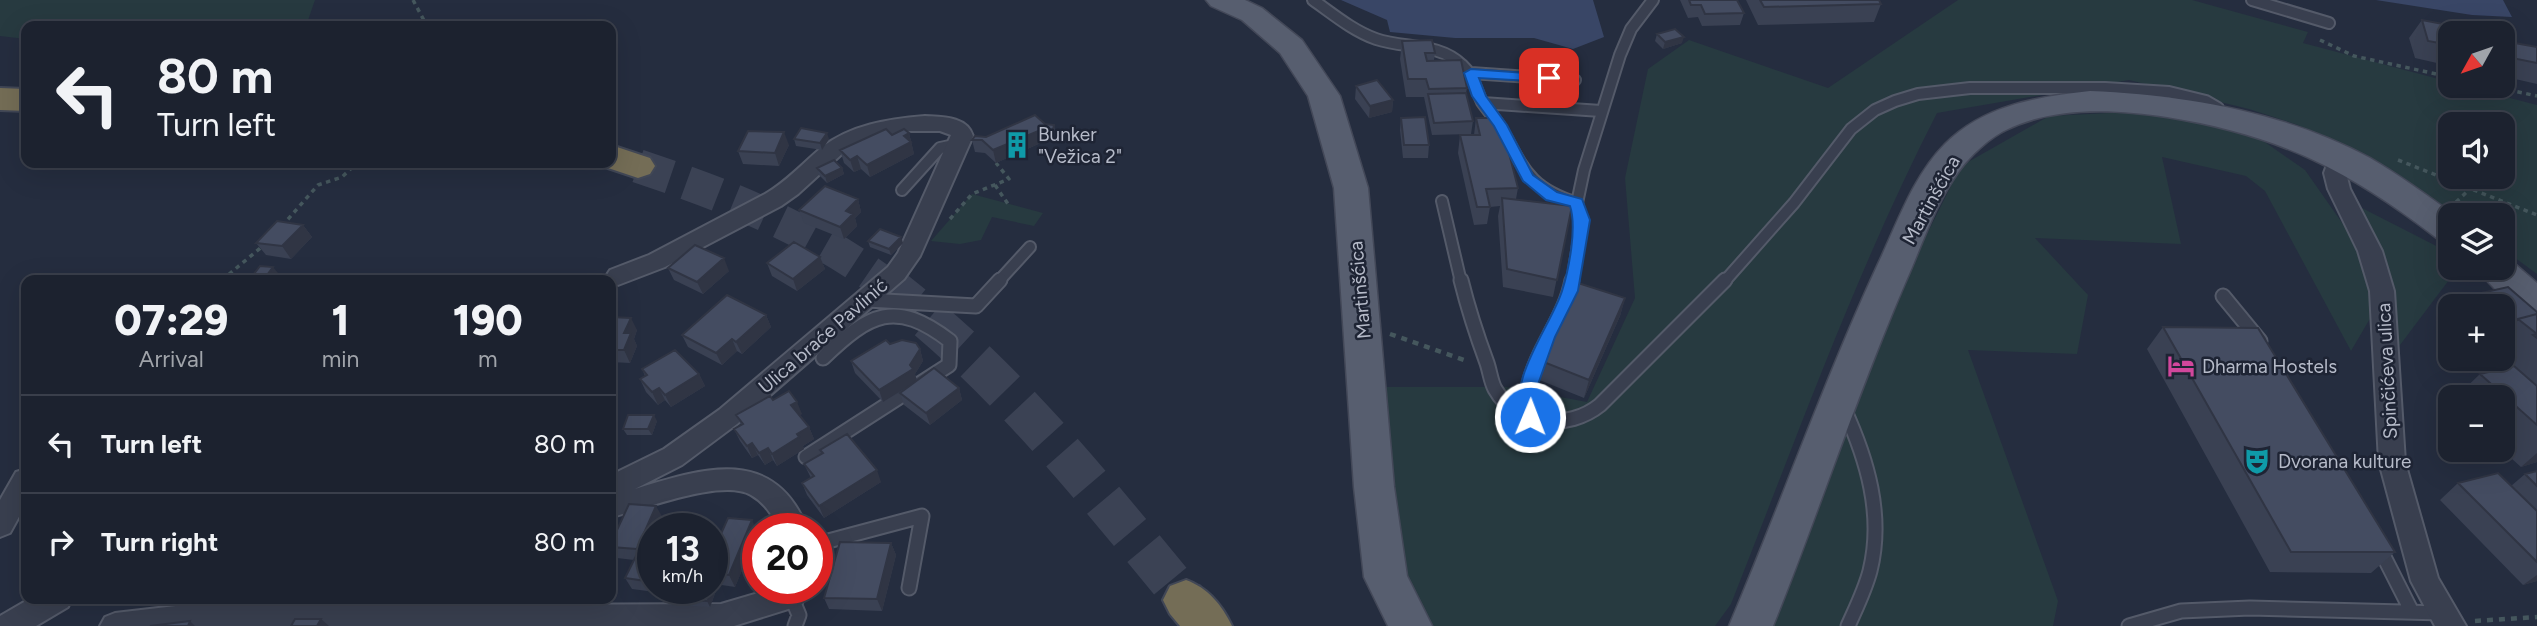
<!DOCTYPE html>
<html lang="en">
<head>
<meta charset="utf-8">
<style>
	:root { --surface:#1c222f; --page:#252a37; --text:#f1f3f6; --muted:#a0a4aa; --line:#3a3f4b }
	body { margin:0; font-family:Figtree,sans-serif; background:var(--page); color:var(--text); height:100vh; display:flex; flex-direction:column; font-size:26px; white-space:nowrap }
	* { box-sizing:border-box; margin:0 }
	p { font-size:23px; color:var(--muted) }
	.icon { flex:none; width:38px; height:38px; fill:none; stroke:currentColor; stroke-width:2; stroke-linecap:round; stroke-linejoin:round }
	.map { position:relative; flex:1; overflow:hidden }
	.sheet { position:absolute; left:21px; top:275px; width:595px; height:329px; display:flex; flex-direction:column; background:var(--surface); border-radius:14px; box-shadow:0 7px 28px #0002,0 0 0 2px var(--line) }
	.sheet>* { flex:none }
	.banner { position:absolute; left:21px; top:21px; width:595px; height:147px; border-radius:14px; box-shadow:0 7px 28px #0002,0 0 0 2px var(--line); background:#1c222f; color:var(--text); overflow:hidden }
	.needle { width:46px; rotate:230deg }
	.controls { position:absolute; left:2438px; top:21px; display:grid; gap:14px }
	.controls a { display:grid; place-items:center; width:77px; height:77px; border-radius:14px; background:var(--surface); box-shadow:0 7px 28px #0002,0 0 0 2px var(--line); font-size:35px }
	.speed { position:absolute; left:637px; top:513px; display:flex; gap:14px; font-size:35px; font-weight:700; text-align:center }
	.speed>* { display:grid; place-content:center; width:91px; height:91px; border-radius:50%; background:var(--surface); box-shadow:0 7px 28px #0002,0 0 0 2px var(--line); line-height:1 }
	.speed small { font-size:18px; font-weight:400 }
	.speed .limit { border:10px solid #d22; background:#fff; color:#111 }
	.pin { position:absolute; display:grid; place-items:center; width:60px; height:60px; color:#fff; margin:-30px; border-radius:14px; box-shadow:0 4px 10px #0006 }
	.me { position:absolute; width:77px; margin:-38px; rotate:1deg; stroke-linejoin:round; filter:drop-shadow(0 0 5px #0008) }
	.turn { display:flex; align-items:center; gap:24px; height:147px; padding:0 21px; font-size:32px }
	.turn .icon { width:91px; height:91px; stroke-width:2.5 }
	.turn b { display:block; font-size:49px; line-height:60px }
	.eta { display:flex; justify-content:space-evenly; align-items:center; height:119px; text-align:center }
	.eta b { font-size:42px; font-weight:800; line-height:49px }
	ul { padding:0; list-style:none }
	li { display:flex; align-items:center; gap:21px; height:98px; padding:0 21px; border-top:2px solid var(--line) }
	li div { flex:1 }
	li b { display:block; font-size:26px }
	li em { font-style:normal }
	.map>svg:first-child { display:block }
	.green { fill:#273a40; fill-rule:evenodd }
	.water { fill:#394666 }
	.lines { fill:none; stroke-linecap:round; stroke-linejoin:round }
	.highway-tunnel-far1 { stroke:#3b4254; stroke-width:34; stroke-dasharray:34 17; stroke-linecap:butt }
	.highway-tunnel { stroke:#3b4254; stroke-width:42; stroke-dasharray:42 21; stroke-linecap:butt }
	.lane-far1-casing { stroke:#545a69; stroke-width:14 }
	.lane-casing { stroke:#545a69; stroke-width:17 }
	.street-casing { stroke:#545a69; stroke-width:4 }
	.primary-casing { stroke:#434858; stroke-width:3 }
	.highway-casing { stroke:#414756; stroke-width:4 }
	.path-far1 { stroke:#45575d; stroke-width:3.5; stroke-dasharray:4.5 4.5; stroke-linecap:butt }
	.path { stroke:#45575d; stroke-width:4.5; stroke-dasharray:6 6; stroke-linecap:butt }
	.lane-far1 { stroke:#393f4f; stroke-width:10 }
	.lane { stroke:#393f4f; stroke-width:13 }
	.street { fill:#393f4f; fill-rule:evenodd }
	.primary { fill:#575e6f; fill-rule:evenodd }
	.highway { fill:#746d56; fill-rule:evenodd }
	.wall { fill:#3a4153 }
	.shaded-wall { fill:#303544 }
	.building { fill:#444c61; stroke:#303544; stroke-width:2 }
	.route { fill:#1a73e8; stroke:#114b97; stroke-width:2 }
	.labels { text-anchor:middle; dominant-baseline:central; stroke-width:5; stroke-linejoin:round; paint-order:stroke }
	.poi-label { font-size:19px; fill:#b6bbc9; stroke:#1e2434; text-anchor:start }
	.street-label { font-size:19px; fill:#b6bbc9; stroke:#1e2434 }
</style>
</head>
<body>
<div class="map">
<svg width="2537" height="626" viewBox="0 0 2537 626">
	<rect width="100%" height="100%" fill="#252d3f"/>
	<path class="green" d="M0,0h315l-9,26h-280v13l-26,-3z
		M1958,0h234l116,32 -5,11 147,39v4h14l73,19v169l-34,-25 -1,-34h-47l-74,-48 -83,-42 -49,-16 -120,-29 -192,33c-81,158 -141,327 -206,491l-16,22h-282l-24,-20 -32,-219h130l80,15 48,-104 -10,-120 23,-109 41,-29 139,48zM2450,124h52v53h-52z
		M2150,111l102,22 53,37 47,67 23,73 -24,41 -86,-160 -19,-15 -84,-19 19,87 -146,-6 53,57 -11,59 -109,-4 90,251 -5,25h-280l80,-223 50,-121 58,-116 88,-50z
		M972,194l71,19 -9,13 -42,-9 -11,23 -21,4 -29,-3z
		M2362,208l88,45v15h8l-61,81 -12,-71z"/>
	<path class="water" d="M1341,0h252l11,37 -31,12 -39,-11h-79l-65,-6 -3,-12z
		M2376,0h127l9,17 -40,-2z"/>
	<g class="lines">
		<path class="highway-tunnel-far1" d="M638,166c87,29 169,61 244,116"/>
		<path class="highway-tunnel" d="M879,280c121,89 212,206 307,320"/>
		<defs>
			<path id="lane-far1" d="M1313,0c20,14 40,31 63,39 29,10 62,3 86,26 12,11 13,23 20,37 6,9 14,17 19,26 23,41 28,60 76,75
				M2252,0l77,23
				M1471,73l104,7
				M1483,103l118,8
				M902,190l38,-42 19,-4
				M1442,201l19,81
				M998,282l32,-35
				M1572,282l10,-62 -5,-17 7,-33 36,-115 11,-26 22,-29
				M1724,282l70,-79 57,-74 24,-19 20,-9 23,-7 52,-6h135l64,4 37,9 12,7 1,6"/>
			<path id="lane" d="M1461,280c7,28 16,56 26,83 3,9 4,19 8,26 22,39 74,41 105,16l125,-125
				M2223,296l37,45
				M867,300l109,6 24,-26
				M1844,409c23,50 40,106 26,162 -5,19 -14,37 -22,55
				M1530,417c-1,-9 -3,-19 -2,-28 7,-39 37,-71 44,-109
				M806,457l143,-92 1,-24c-55,-42 -80,-28 -127,17
				M817,544l105,-28 -13,72
				M2379,547l33,65
				M791,596l8,19 -4,11
				M2129,626l52,-15 69,-3 193,5"/>
			<path id="street" d="M925,116c17,1 42,0 48,20l-53,120 -16,23 -167,145 -55,41 -47,24c68,-21 139,-44 172,39h-28c-7,-13 -14,-25 -28,-33 -30,-17 -107,15 -140,22v-42l53,-26 55,-39 169,-143 10,-14 53,-118 -11,-4h-32l-48,12 -17,10 -45,41 -17,12 -116,61 -47,18 -7,-3 -5,-6 4,-6 39,-15 116,-61c21,-12 37,-30 56,-46 29,-23 67,-29 104,-32z
				M2344,152l8,2 3,5 -9,14 4,16 32,62 12,40 11,171 33,116 28,48h-31l-24,-45 -32,-119 -9,-171 -12,-40 -30,-62 -4,-16 4,-11 8,-8z
				M26,469v35l-16,29 -10,4v-37l16,-28z
				M775,588h35l-9,17 -67,21h-634l5,-9 10,-4 78,-9 146,-4 162,5 220,-1z
				M31,598h41l-4,9 -32,19h-36v-10z"/>
			<path id="primary" d="M1206,0h39l17,8 40,32 38,56 28,92 26,299 13,89 25,50h-44l-24,-49 -10,-90 -20,-299 -26,-92 -28,-43 -38,-33 -31,-14z
				M2090,91c95,4 195,21 280,67 29,17 57,37 84,57h-4v27l-12,-3c-89,-69 -159,-104 -271,-122 -52,-8 -113,-11 -161,13 -17,8 -36,26 -47,41 -24,33 -37,74 -53,110 -49,113 -87,231 -133,345h-44c51,-120 94,-243 149,-362 19,-40 35,-88 67,-120 39,-39 92,-47 145,-53z
				M2502,257l7,2 28,24v33c-21,-6 -48,-29 -59,-48h24z"/>
			<path id="highway" d="M0,88l26,1v22l-26,-1z
				M611,145l39,13 5,8 -5,8 -12,4 -39,-13 -2,-2h14z
				M1186,580c22,8 36,25 46,46h-52l-10,-12 -7,-14 7,-14z"/>
		</defs>
		<use href="#lane-far1" class="lane-far1-casing"/>
		<use href="#lane" class="lane-casing"/>
		<use href="#street" class="street-casing"/>
		<use href="#primary" class="primary-casing"/>
		<use href="#highway" class="highway-casing"/>
		<path class="path-far1" d="M413,0l14,26
			M2320,40l34,16 96,21
			M2491,86l46,10
			M2398,160l139,55
			M995,185l13,19
			M2456,202l15,-14
			M950,219l22,-25 37,-15 -13,-16
			M282,226l36,-41 24,-8 15,-14
			M222,280l42,-35"/>
		<path class="path" d="M1390,334l77,27
			M2475,621l62,-4"/>
		<use href="#lane-far1" class="lane-far1"/>
		<use href="#lane" class="lane"/>
		<use href="#street" class="street"/>
		<use href="#primary" class="primary"/>
		<use href="#highway" class="highway"/>
	</g>
	<path class="wall" d="M1680,0h57l7,13 -4,12 -38,1 -4,-9 -10,1z
		M1746,0h133l2,4 -7,18 -116,3z
		M2422,20l28,13v33l-35,-8 -6,-20z
		M1657,34l25,9 -19,6 -8,-8z
		M2502,36l13,7 22,4v37l-35,-8z
		M1402,41l33,12 -1,7 33,28 -1,5 7,28 -2,13 -39,1 -8,-38h-18l-6,-38z
		M1356,86l37,14 -1,12 -23,6 -14,-19z
		M1401,118l28,27 -1,13h-25l-3,-28z
		M1476,118l42,70 -2,11 56,7 -19,91 -50,-10 -5,-71 2,-10 -10,1 -3,17 -13,1 -16,-72 2,-18h14z
		M1045,124l9,1 2,12 -1,5 -10,-1 -49,22 -11,-10 -10,-1 -3,-12z
		M909,133l5,21 -44,23 -9,-8 -7,3 -10,-9 -4,-13 52,-15z
		M794,139h35l-7,11 -26,-4z
		M789,145l-10,21 -36,-2 -5,-13z
		M817,168h25l2,6 -17,9 -8,-8z
		M858,199l3,13 -6,6 2,8 -13,13 -40,-16 -5,-13z
		M303,225l9,12 -21,22 -25,-4 -10,-12z
		M868,241l35,2 -12,12 -21,-8z
		M820,257l5,12 -28,22 -25,-15 -5,-13z
		M668,268l61,3 -26,23 -29,-14z
		M2481,293l56,19v150l-16,5 -19,-17v-53h-46l24,-23 29,-7 -5,-3 2,-3 -4,-2v-53h-32l-1,-1z
		M1625,298l-5,18 -36,82 -47,-19 4,-18z
		M766,315l5,12 -29,27 -5,-3 -15,14 -34,-18 -6,-12z
		M611,317l26,13 -3,9 3,7 -7,17 -19,-1z
		M2163,327l232,225 -24,21 -101,-1 -123,-223z
		M890,344l30,5 3,12 -8,13 2,6 42,8 3,12 -32,25 -26,-20 -4,-12 11,-8 -28,17 -28,-29 -4,-12z
		M642,369l57,5 6,12 -34,21 -6,-7 -7,5 -12,-13 -6,-13 5,-3z
		M773,400l29,14 -3,1 10,12 5,12 -11,7 1,3 -27,17 -4,-6 -8,5 -7,-10 -6,3 -12,-17 -6,-12 7,-4 -5,-10z
		M657,421l-5,14h-25l-4,-6z
		M820,450l61,32 -57,36 -17,-23 -5,-12 9,-5 -7,-14 18,-11z
		M2537,471v110l-14,4 -83,-85 18,-17 53,3 14,-12z
		M663,518l-5,10h-5v60h36l-4,8 -53,-7 -7,-11 9,-18 -17,-2 -4,-5 -2,5v-28l5,1z
		M758,531l-23,56 -20,-3 2,4 -7,19 -19,-1 -3,-6 24,-12v-34z
		M891,543l5,12 -14,56 -53,-2 -5,-11z
		M138,598h52l-46,5z"/>
	<path class="shaded-wall" d="M1684,37l-2,6 -19,6 2,-7z
		M1393,100l-1,12 -23,6 1,-12z
		M1043,129l2,12 -49,22 -3,-13z
		M784,132l5,13 -10,21 -4,-13z
		M827,133l2,6 -7,11 -2,-7z
		M909,133l5,21 -44,23 -3,-12z
		M857,156l4,13 -7,3 -4,-12z
		M842,168l2,6 -17,9 -2,-7z
		M858,199l3,13 -6,6 2,8 -13,13 -4,-12 6,-16z
		M303,225l9,12 -21,22 -9,-13z
		M901,237l2,6 -12,12 -2,-6z
		M820,257l5,12 -28,22 -4,-12z
		M724,258l5,13 -26,23 -6,-12z
		M273,267l5,6 -5,7h-9v-1z
		M1625,298l-5,18 -36,82 5,-18z
		M766,315l5,12 -29,27 -6,-12z
		M631,318l6,12 -3,9 3,7 -7,17 -6,-13v-17z
		M732,339l5,12 -15,14 -6,-12z
		M920,349l3,12 -8,13 2,7 -34,21 -4,-12 31,-25z
		M699,374l6,12 -34,21 -6,-12z
		M659,388l6,12 -7,5 -6,-13z
		M959,388l3,12 -32,25 -4,-12z
		M797,402l5,12 -6,3 -5,-12z
		M654,415l3,6 -5,14 -4,-6z
		M809,427l5,12 -11,7 1,3 -27,17 -5,-12 25,-20z
		M752,443l6,12 -6,3 -5,-12z
		M768,448l5,12 -8,5 -6,-12z
		M2537,453v9l-16,5z
		M877,470l4,12 -57,36 -5,-12z
		M656,506l7,12 -5,10h-5v13l-9,19 -7,-11z
		M752,520l6,13 -23,54 -6,-12z
		M891,543l5,12 -14,56 -5,-12z
		M2537,575v6l-14,4z
		M714,582l3,6 -7,19 -3,-6z
		M680,588h9l-4,8z
		M321,619l8,7h-12z
		M190,621l5,5h-7z"/>
	<path class="building" d="M1689,0h48l7,13 -39,1 -4,-9h-10z
		M1760,0h119l2,4 -117,3z
		M2422,20l68,13h-40v12l-22,-4z
		M1675,29l9,8 -19,5 -8,-8z
		M2502,36l10,2 3,5 22,4v16l-35,-7z
		M1432,40l3,13h-10l2,8 34,-1 6,28 -38,1 -3,-10h-18l-6,-38z
		M1377,80l16,20 -23,6 -14,-20z
		M1466,93l7,28 -39,2 -6,-29z
		M1035,115l10,9 9,1 -1,5 -10,-1 -50,21 -11,-10h-10l3,-4 11,1z
		M1425,117l4,28h-25l-3,-27z
		M1476,118h24l18,70 -32,1 4,18h-13l-17,-72h20z
		M801,128l26,5 -7,10 -26,-4z
		M886,129l6,6 12,-6 5,4 -5,3 7,6 -44,23 -10,-9 -7,4 -10,-10z
		M748,131l36,1 -9,21 -37,-2z
		M834,160l8,8 -17,8 -8,-8z
		M825,186l33,13 -12,12 7,3 -13,13 -41,-17z
		M1502,198l70,8 -15,74 -50,-11z
		M277,221l26,4 -21,21 -26,-3z
		M880,229l21,8 -12,12 -21,-8z
		M794,242l26,15 -27,22 -26,-16z
		M695,245l29,13 -27,24 -29,-14z
		M260,266l13,1 -9,12h-14z
		M1575,282l50,16 -36,82 -48,-19z
		M2508,287l29,25v2l-19,5 -3,3 -13,-10v-6h-6l-15,-13z
		M727,295l39,20 -30,27 -4,-3 -16,14 -34,-18z
		M2537,314v24l-4,-3 4,-1 -19,-15z
		M611,317l20,1 -7,15h7l-7,17h-13z
		M2163,327l95,1 137,224h-104z
		M886,340l4,4 12,-4 14,3 4,6 -10,16 3,4 -34,21 -28,-29z
		M675,350l24,24 -34,21 -6,-7 -7,4 -12,-13 7,-4 -5,-6z
		M2514,366l23,20v39l-57,-51z
		M934,368l25,20 -33,25 -26,-20z
		M789,391l8,11 -6,3 18,22 -12,7 2,3 -27,17 -4,-6 -9,5 -7,-10 -5,3 -13,-17 9,-5 -7,-9 34,-19 3,4z
		M628,415h26l-6,14h-25z
		M847,434l30,36 -58,36 -17,-23 12,-7 -10,-12 19,-11 -3,-3z
		M2537,471v15l-12,-12z
		M2498,473l39,38v51l-79,-79z
		M629,504l27,2 -19,43 -26,-2v-4z
		M728,518l24,2 -23,55 -17,-2v-19z
		M611,530l5,1 -5,12z
		M646,536l7,1v45l-28,-4z
		M840,542l51,1 -14,56 -53,-1z
		M693,588h19l-5,13 -19,-1z
		M295,619h26l-4,7h-26z
		M190,621l-2,5h-38z"/>
	<path class="route" d="M1471,69l83,6v6l-5,1 -70,-4 7,18 21,29 26,50 24,17 25,7 8,21 -12,71 -23,46 -19,53 3,27 -3,4h-12c-20,-38 27,-95 38,-130 7,-22 15,-64 8,-85l-24,-6 -23,-19 -29,-55 -22,-30 -8,-23z"/>
	<defs>
		<symbol id="building-bare" viewBox="-9 -9 18 18"><path d="M-4-6H4V6H1V3H-1V6H-4ZM-2.5-4.3h1.7v1.8h-1.7ZM.8-4.3h1.7v1.8H.8ZM-2.5-1h1.7V.8h-1.7ZM.8-1h1.7V.8H.8Z" fill="#0f9aa8" stroke="#1e2434" stroke-width="2.5" paint-order="stroke"/></symbol>
		<symbol id="hotel-bare" viewBox="-9 -9 18 18"><path d="M-6-4.5h1.5V1H6V5H4.5V3h-9V5H-6ZM-4 0a1.8 1.8 0 1 1 3.6 0ZM.5 0V-2.5h3Q6-2.5 6 0Z" fill="#d1479c" stroke="#1e2434" stroke-width="2.5" paint-order="stroke"/></symbol>
		<symbol id="theatre-bare" viewBox="-9 -9 18 18"><path d="M-5-5.5Q0-4 5-5.5V0Q5 5 0 6Q-5 5-5 0ZM-3.3-2.5H-1v1.5H-3.3ZM1-2.5H3.3v1.5H1ZM-2.8 1Q0 5.5 2.8 1Z" fill="#0f9aa8" stroke="#1e2434" stroke-width="2.5" paint-order="stroke"/></symbol>
	</defs>
	<g fill-rule="evenodd">
		<use href="#building-bare" x="998" y="126" width="38" height="38"/>
		<use href="#hotel-bare" x="2162" y="347" width="38" height="38"/>
		<use href="#theatre-bare" x="2238" y="442" width="38" height="38"/>
	</g>
	<g class="labels">
		<g class="poi-label">
			<text x="1038" y="134">Bunker<tspan x="1038" dy="22">"Vežica 2"</tspan></text>
			<text x="2202" y="366">Dharma Hostels</text>
			<text x="2278" y="461">Dvorana kulture</text>
		</g>
		<g class="street-label">
			<text transform="translate(1931 200) rotate(-61)">Martinšćica</text>
			<text transform="translate(1360 290) rotate(-95)">Martinšćica</text>
			<text transform="translate(823 336) rotate(-41)">Ulica braće Pavlinić</text>
			<text transform="translate(2387 371) rotate(-93)">Spinčićeva ulica</text>
		</g>
	</g>
</svg>
<div class="controls">
<a><svg class="needle" viewBox="-14 -14 28 28"><path d="M0-13l5 13h-10z" fill="#e53935"/><path d="M0 13l5-13h-10z" fill="#a0a4aa"/></svg></a>
<a><svg class="icon" aria-label="sound" viewBox="0 0 24 24"><path d="M4 9h4l5-4v14l-5-4H4zM17 9q2 3 0 6"/></svg></a>
<a><svg class="icon" aria-label="layers" viewBox="0 0 24 24"><path d="M12 4l9 5-9 5-9-5zM3 14l9 5 9-5"/></svg></a>
<a>+</a>
<a>−</a>
</div>
<div class="speed"><div>13<small>km/h</small></div><div class="limit">20</div></div>
<div class="pin" style="left:1549px;top:78px;background:#d93025"><svg class="icon" aria-label="arrive" viewBox="0 0 24 24"><path d="M6 21V4h12l-3 4 3 4H6"/></svg></div>
<svg class="me" style="left:1530px;top:417px" viewBox="-20 -20 40 40"><circle r="17" fill="#1a73e8" stroke="#fff" stroke-width="3"/><path d="M0-11L8 9 0 5-8 9z" fill="#fff"/></svg>
<div class="banner">
<div class="turn"><svg class="icon" aria-label="left" viewBox="0 0 24 24"><path d="M17 20v-9H6M10 6l-5 5 5 5"/></svg><div><b>80 m</b>Turn left</div></div>
</div>
<section class="sheet">
<div class="eta">
<div><b>07:29</b><p>Arrival</p></div>
<div><b>1</b><p>min</p></div>
<div><b>190</b><p>m</p></div>
</div>
<ul>
<li><svg class="icon" aria-label="left" viewBox="0 0 24 24"><path d="M17 20v-9H6M10 6l-5 5 5 5"/></svg><div><b>Turn left</b></div><em>80 m</em></li>
<li><svg class="icon" aria-label="right" viewBox="0 0 24 24"><path d="M7 20v-9h11M14 6l5 5-5 5"/></svg><div><b>Turn right</b></div><em>80 m</em></li>
</ul>
</section>
</div>
</body>
</html>
